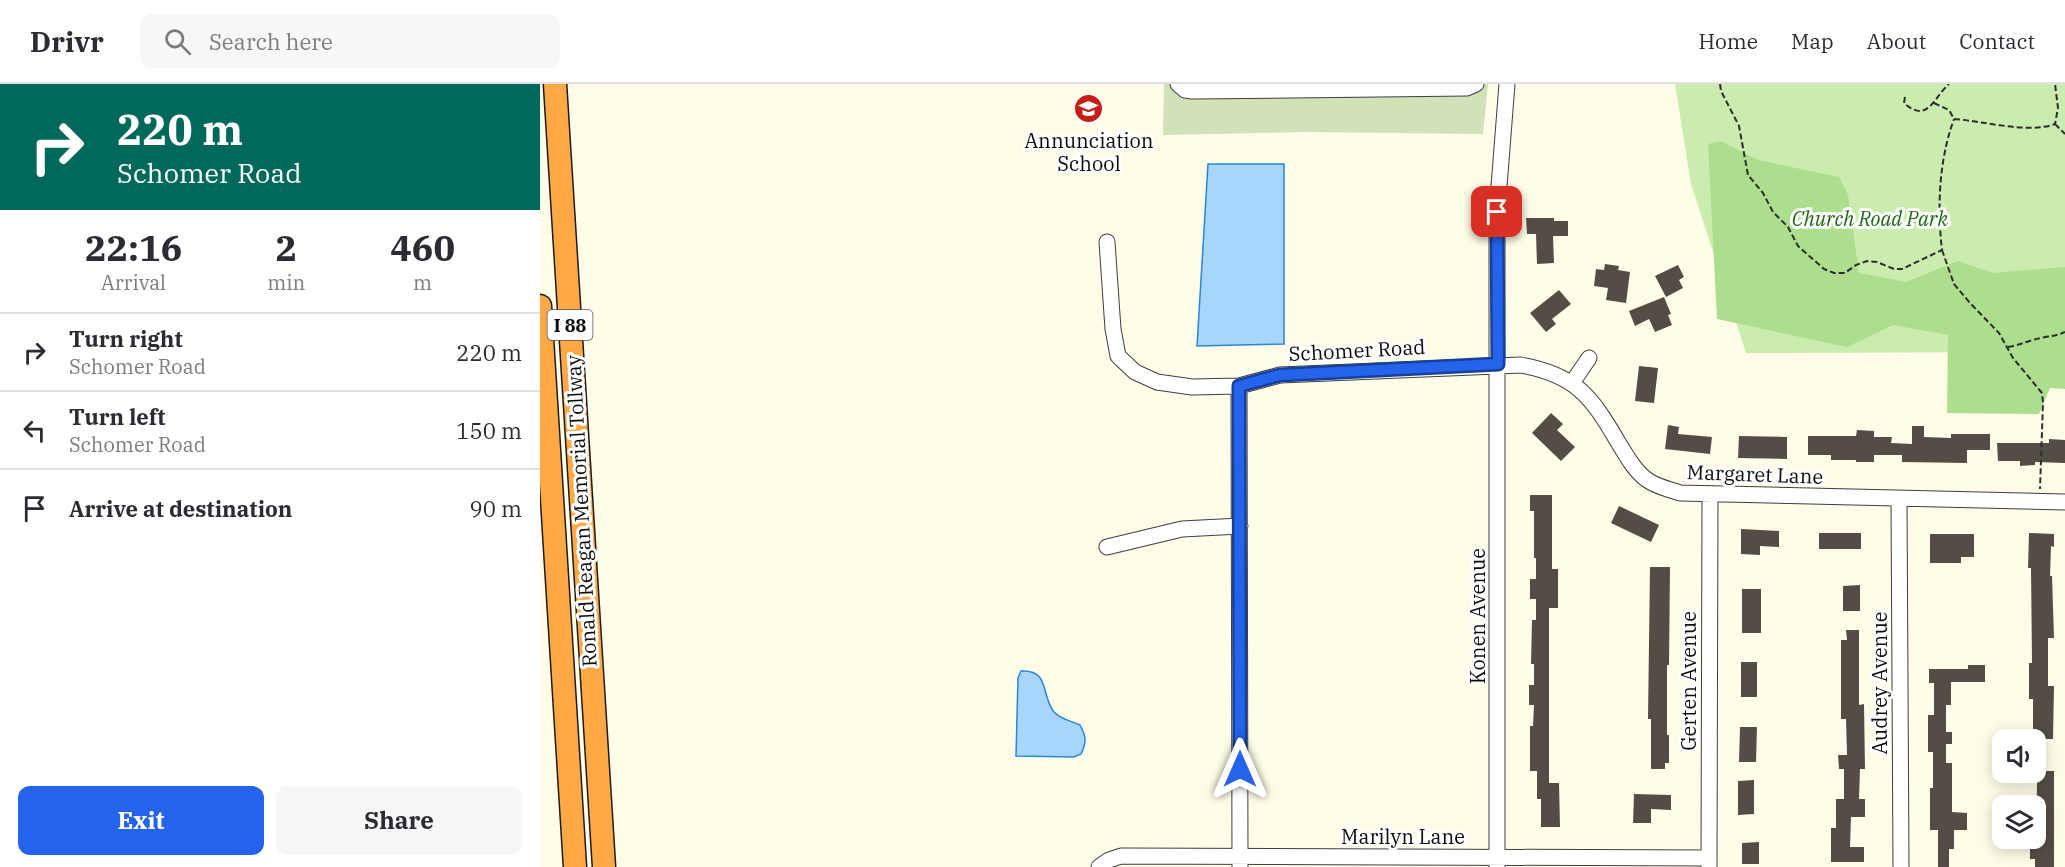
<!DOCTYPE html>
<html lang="en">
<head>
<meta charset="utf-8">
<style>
	:root { --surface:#fff; --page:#f7f7f7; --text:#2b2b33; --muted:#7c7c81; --line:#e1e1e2; --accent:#2563eb }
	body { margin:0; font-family:"IBM Plex Serif",serif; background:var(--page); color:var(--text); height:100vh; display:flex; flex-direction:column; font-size:22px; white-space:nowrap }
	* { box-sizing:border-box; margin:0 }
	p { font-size:20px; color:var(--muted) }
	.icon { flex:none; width:33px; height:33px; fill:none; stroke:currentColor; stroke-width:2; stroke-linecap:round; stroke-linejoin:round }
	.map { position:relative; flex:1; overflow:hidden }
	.details { display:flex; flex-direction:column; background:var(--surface); width:540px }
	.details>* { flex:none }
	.top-card { background:#00695c; color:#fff; overflow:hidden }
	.buttons { position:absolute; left:1452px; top:645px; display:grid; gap:12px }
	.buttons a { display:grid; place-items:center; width:54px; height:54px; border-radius:12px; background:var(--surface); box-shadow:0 3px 15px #0003; font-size:30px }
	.pin { position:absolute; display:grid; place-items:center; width:51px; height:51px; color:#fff; margin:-26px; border-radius:12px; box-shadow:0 3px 9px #0006 }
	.me { position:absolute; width:66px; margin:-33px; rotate:0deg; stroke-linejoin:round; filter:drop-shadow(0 0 4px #0008) }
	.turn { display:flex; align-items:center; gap:21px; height:126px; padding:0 18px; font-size:27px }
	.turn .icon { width:78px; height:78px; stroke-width:2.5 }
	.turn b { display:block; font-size:42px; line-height:51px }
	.eta { display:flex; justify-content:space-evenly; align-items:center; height:102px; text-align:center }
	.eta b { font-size:36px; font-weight:700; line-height:42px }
	.button { display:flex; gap:12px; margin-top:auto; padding:12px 18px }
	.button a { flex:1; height:69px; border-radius:12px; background:var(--accent); color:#fff; font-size:24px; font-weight:700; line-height:69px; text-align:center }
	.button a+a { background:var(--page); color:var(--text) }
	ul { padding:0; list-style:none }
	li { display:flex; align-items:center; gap:18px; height:78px; padding:0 18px; border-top:2px solid var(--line) }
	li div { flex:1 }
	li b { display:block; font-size:22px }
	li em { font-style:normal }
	header { display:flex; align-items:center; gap:36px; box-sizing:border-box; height:84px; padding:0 30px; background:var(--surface); border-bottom:2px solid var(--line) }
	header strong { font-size:28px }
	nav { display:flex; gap:33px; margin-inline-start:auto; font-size:21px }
	.search { width:420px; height:54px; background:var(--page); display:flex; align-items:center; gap:15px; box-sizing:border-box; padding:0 21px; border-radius:12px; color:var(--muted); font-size:22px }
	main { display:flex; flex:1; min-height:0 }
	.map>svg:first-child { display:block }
	.green { fill:#caecaf }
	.forest { fill:#acde8d }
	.cemetery { fill:#d1e2b9 }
	.water { fill:#a8d6fb; stroke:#2985d8; stroke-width:1.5 }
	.building { fill:#544d46 }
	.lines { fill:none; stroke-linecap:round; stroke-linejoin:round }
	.minor-casing { stroke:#3e3e3e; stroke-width:17 }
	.highway-casing { stroke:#1c1c1c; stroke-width:25 }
	.path { stroke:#2d2d2d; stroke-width:2; stroke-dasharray:6 3; stroke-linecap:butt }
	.minor { stroke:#fff; stroke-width:15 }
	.highway { stroke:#ffa946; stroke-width:22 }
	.route-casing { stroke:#184099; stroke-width:15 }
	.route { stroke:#2563eb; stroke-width:10 }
	.labels { text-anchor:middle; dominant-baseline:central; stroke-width:6; stroke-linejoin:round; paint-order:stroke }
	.shield { fill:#fff; stroke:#545454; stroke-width:1.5 }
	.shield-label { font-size:18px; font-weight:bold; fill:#0b0b0b }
	.poi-label { font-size:20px; fill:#0b0b0b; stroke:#fff }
	.park-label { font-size:20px; font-style:italic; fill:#216717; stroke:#fff }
	.street-label { font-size:20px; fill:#0b0b0b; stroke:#fff }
</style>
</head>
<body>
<header>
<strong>Drivr</strong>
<div class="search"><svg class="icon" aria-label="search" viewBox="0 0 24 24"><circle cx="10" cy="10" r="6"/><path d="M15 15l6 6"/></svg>Search here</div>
<nav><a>Home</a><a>Map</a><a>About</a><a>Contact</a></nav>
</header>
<main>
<section class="details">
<div class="top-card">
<div class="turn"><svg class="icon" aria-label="right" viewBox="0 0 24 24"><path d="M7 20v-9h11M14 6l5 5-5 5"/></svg><div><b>220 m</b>Schomer Road</div></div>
</div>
<div class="eta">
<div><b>22:16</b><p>Arrival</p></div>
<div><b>2</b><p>min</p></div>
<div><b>460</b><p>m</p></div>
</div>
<ul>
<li><svg class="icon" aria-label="right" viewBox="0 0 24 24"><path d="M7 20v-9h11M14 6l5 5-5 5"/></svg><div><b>Turn right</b><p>Schomer Road</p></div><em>220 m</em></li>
<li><svg class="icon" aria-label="left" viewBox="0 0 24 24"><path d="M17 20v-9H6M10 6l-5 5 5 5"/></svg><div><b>Turn left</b><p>Schomer Road</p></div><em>150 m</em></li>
<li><svg class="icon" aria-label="arrive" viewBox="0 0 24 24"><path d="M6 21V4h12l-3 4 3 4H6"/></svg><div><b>Arrive at destination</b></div><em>90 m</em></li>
</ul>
<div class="button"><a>Exit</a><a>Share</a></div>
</section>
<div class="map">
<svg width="1525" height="783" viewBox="0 0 1525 783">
	<rect width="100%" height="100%" fill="#fffce8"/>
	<path class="green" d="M1135,0h390v268l-319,1 -55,-169z"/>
	<path class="forest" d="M1181,57l37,19 81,17 9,18 11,78 47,9 52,-21 35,12 72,-6v122l-15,-1 -11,26 -92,-1 1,-78 -55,-10 -46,22 -130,-28 -9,-175z"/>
	<path class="cemetery" d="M624,0h324l-5,50 -177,-2 -143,3z"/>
	<path class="water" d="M668,80h76v180l-87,2z
		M481,587c29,-2 20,25 33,41 6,7 17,9 26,13 6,11 7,17 1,29l-7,3 -58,-1 2,-78z"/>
	<path class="building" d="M1371 133a6 6 0 1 1 12 0a6 6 0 1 1-12 0Z
		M986,134h28v3h14v15h-15l1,27 -17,1 -1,-30h-9z
		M1065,180l14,2 -1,4 12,2 -4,31 -20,-3 2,-12 -14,-2 2,-17 8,1z
		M1138,181l6,12 -5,3 4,8 -17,9 -11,-21z
		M1019,206l12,14 -19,15 4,5 -10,8 -16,-19z
		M1124,213l7,17 -3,1 4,10 -17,7 -6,-13 -14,7 -6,-15z
		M1099,282l19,2 -4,35 -19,-2z
		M1011,329l12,11 -6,6 18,17 -14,14 -29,-28z
		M1128,341l11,2 -1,7 34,3 -2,17 -45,-5z
		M1372,342h12v11l27,1v-4h39v16h-23v13l-65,-1v-7h-28v7h-18v-2h-25v-5h-23v-19h48l1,-6 17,1v6h18l-1,6 21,1z
		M1199,352l48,1v22l-49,-1z
		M1509,355l16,1v23l-30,-1v3l-15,1v-5h-22l-1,-18h52z
		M990,411h22v74h6v39h-9v175h10l1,44h-19v-28h-4v-28h-7v-45h3l1,-21h-5v-20h5v-21h-3l1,-44h4v-21h-6v-20h6v-21h-2v-47h-4z
		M1079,422l40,19 -8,17 -40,-19z
		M1201,445l38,2v16l-19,-1v9l-19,-1z
		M1279,449h42v16h-42z
		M1489,449l25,1v13l-3,-1 -1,30h2l2,62h-6v48h6l-1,53h-20v-40h-4v-36h3l-1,-95h-3z
		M1390,450h44v23h-13v6h-31z
		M1110,483h20l-1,98h-2v70h2v28h-4v6h-14v-50h-3z
		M1320,501v26h-17v-25z
		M1202,505h19v44h-19z
		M1306,546h13v75l5,-1 1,65h-5l-1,30h6v18h-14l-1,30h14v15h-33v-34h5v-29h8v-30h-5l-1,-14h9l-1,-36h-5v-79h6z
		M1201,578h16v35h-16z
		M1428,581h17v17h-34v23h-5v27h6v12h-6v19h6v49l15,1v17h-13v19h-5v18h-11v-37h-8v-42h3v-36h-5v-37h6v-32h-5v-14h39z
		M1200,643h17l-1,35h-17z
		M1496,687h18v96h-19v-8h-5v-17h6l1,-60h-11v-10z
		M1214,696v34l-16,1v-34z
		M1094,710l37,1v15l-20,-1v14h-18z
		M1219,758v22h-17v-21z"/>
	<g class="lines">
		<defs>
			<path id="minor" d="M638,0l7,6 7,1 275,-3 9,-4
				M567,158l6,87 5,27 17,16 22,10 35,5 47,-1 41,-11 241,-10c55,10 70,31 97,77 8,13 16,28 28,37 10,8 23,10 34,14l385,9
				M1032,299l17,-25
				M699,302l1,481
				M1359,415l2,368
				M567,463l75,-18 58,-3
				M559,783l10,-7 12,-4 588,2
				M957,783v-655l10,-128
				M1169,783l1,-372"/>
			<path id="highway" d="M15,0l49,783
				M0,222l35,561"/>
		</defs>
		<use href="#minor" class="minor-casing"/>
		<use href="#highway" class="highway-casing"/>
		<path class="path" d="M1180,0l1,7 18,35 9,49 15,18 10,19 15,15 10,19 26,23 10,4h11l11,-8 11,-4 10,1 17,7h8l40,-19c-5,-43 -3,-90 12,-131
			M1365,13l-1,6c24,21 29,-5 45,-19
			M1394,19l15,7 5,9c29,2 75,15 101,5l3,-16 -3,-24
			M1515,40l10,10
			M1402,166l12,34 16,19 29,30 14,25 29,35 1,10 -3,86
			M1468,263c12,-2 22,-7 33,-9 9,-2 15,-2 24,-6"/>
		<use href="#minor" class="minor"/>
		<use href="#highway" class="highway"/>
	</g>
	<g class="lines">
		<defs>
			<path id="route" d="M700,685l-1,-383 41,-11 218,-11 -1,-152"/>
		</defs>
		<use href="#route" class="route-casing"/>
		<use href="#route" class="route"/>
	</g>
	<defs>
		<symbol id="school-disc" viewBox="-11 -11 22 22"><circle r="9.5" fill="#c51d18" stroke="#fff"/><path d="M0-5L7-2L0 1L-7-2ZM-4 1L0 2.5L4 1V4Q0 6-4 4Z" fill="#fff"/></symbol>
	</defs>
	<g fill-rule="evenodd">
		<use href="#school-disc" x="532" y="8" width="33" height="33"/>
	</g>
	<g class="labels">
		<rect class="shield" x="7.5" y="226" width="45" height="30" rx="4.5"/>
		<g class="shield-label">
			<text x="30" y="241">I 88</text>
		</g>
		<g class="poi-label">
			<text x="549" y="56">Annunciation<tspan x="549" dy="23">School</tspan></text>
		</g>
		<g class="park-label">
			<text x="1330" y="134">Church Road Park</text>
		</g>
		<g class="street-label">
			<text transform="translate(817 266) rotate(-3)">Schomer Road</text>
			<text transform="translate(1215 390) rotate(2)">Margaret Lane</text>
			<text transform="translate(41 427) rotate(-93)">Ronald Reagan Memorial Tollway</text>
			<text transform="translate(937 532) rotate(-90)">Konen Avenue</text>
			<text transform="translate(1148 597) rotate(-90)">Gerten Avenue</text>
			<text transform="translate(1339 599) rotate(-90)">Audrey Avenue</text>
			<text x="863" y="752">Marilyn Lane</text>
		</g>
	</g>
</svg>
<div class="buttons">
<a><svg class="icon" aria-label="sound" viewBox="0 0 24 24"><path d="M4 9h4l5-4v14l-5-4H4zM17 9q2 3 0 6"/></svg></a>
<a><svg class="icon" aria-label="layers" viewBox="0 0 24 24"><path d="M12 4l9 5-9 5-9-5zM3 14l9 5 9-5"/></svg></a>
</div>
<div class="pin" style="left:957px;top:128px;background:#d93025"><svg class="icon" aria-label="arrive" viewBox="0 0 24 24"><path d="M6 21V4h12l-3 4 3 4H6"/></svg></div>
<svg class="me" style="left:700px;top:685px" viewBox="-20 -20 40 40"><path d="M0-17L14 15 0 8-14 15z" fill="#2563eb" stroke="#fff" stroke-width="4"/></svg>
</div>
</main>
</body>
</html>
